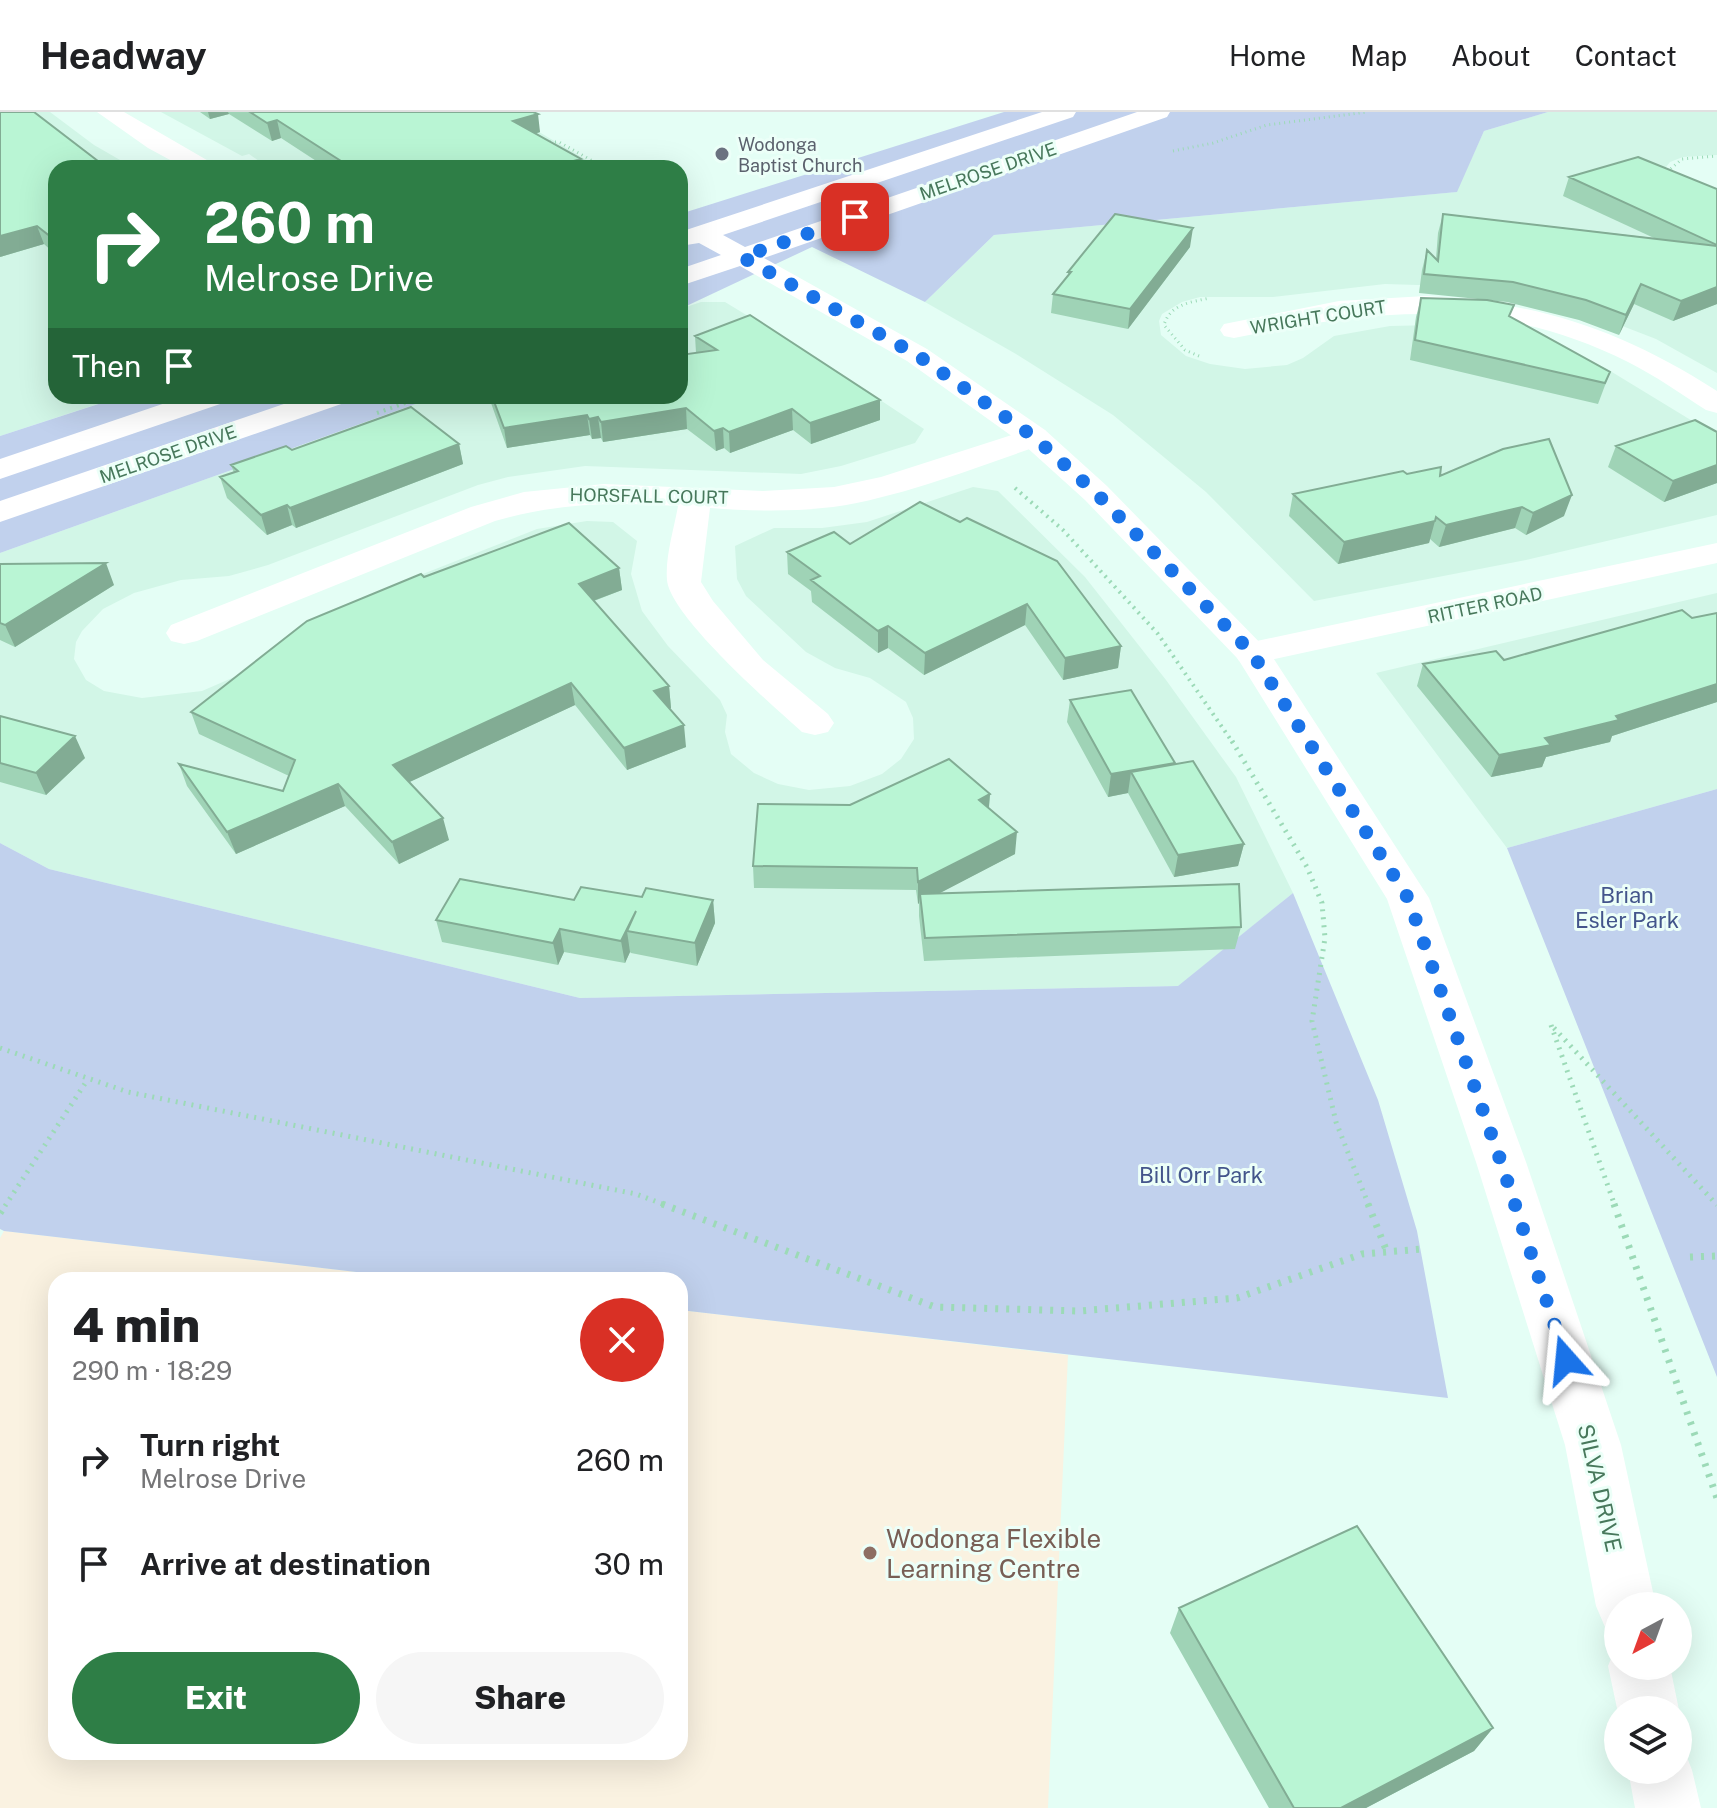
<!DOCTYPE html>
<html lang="en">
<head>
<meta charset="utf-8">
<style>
	:root { --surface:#fff; --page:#f6f6f6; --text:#202124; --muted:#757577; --line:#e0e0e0; --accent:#2e7e46 }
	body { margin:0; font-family:"Public Sans",sans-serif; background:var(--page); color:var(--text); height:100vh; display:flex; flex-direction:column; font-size:30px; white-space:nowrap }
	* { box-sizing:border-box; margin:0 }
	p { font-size:26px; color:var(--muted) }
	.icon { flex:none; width:44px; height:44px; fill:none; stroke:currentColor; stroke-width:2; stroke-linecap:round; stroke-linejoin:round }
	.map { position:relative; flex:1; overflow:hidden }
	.drawer { position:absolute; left:48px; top:1160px; width:640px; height:488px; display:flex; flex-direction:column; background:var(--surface); border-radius:24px; box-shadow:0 8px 32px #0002 }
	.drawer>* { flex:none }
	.hud { position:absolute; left:48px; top:48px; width:640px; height:244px; border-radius:24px; box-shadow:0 8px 32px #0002; background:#2e7e46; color:#fff; overflow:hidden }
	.needle { width:52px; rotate:221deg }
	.tools { position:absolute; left:1604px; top:1480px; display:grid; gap:16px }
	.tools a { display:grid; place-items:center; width:88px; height:88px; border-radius:50%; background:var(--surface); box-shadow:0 8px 32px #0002; font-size:40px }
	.pin { position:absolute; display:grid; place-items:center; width:68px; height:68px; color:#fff; margin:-34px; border-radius:16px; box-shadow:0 4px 12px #0006 }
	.me { position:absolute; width:88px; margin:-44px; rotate:342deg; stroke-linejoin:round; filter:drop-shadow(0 0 6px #0008) }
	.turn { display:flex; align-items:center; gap:28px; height:168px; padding:0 24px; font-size:36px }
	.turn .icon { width:104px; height:104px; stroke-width:2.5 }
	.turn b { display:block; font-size:56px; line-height:68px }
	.then { display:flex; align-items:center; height:76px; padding:0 24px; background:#0003; gap:16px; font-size:30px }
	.round { display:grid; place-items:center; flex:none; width:84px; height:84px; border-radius:42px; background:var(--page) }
	.summary { display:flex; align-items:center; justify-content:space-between; height:136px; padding:0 24px }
	h1 { font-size:48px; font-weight:800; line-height:60px }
	.button { display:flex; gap:16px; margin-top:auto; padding:16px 24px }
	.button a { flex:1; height:92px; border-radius:48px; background:var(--accent); color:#fff; font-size:32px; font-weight:800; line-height:92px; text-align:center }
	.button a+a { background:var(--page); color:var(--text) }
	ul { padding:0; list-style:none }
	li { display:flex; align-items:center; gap:24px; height:104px; padding:0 24px }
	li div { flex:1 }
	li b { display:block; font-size:30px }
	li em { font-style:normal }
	header { display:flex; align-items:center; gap:48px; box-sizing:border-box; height:112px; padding:0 40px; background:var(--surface); border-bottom:2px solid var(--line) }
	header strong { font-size:38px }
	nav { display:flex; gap:44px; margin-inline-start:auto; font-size:28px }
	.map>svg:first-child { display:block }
	.residential { fill:#d2f6e7 }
	.education { fill:#faf2e1 }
	.green { fill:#c1d1ed }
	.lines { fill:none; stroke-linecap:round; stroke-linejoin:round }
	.path-far3 { stroke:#9cdab7; stroke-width:3; stroke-dasharray:1 4; stroke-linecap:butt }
	.path-far2 { stroke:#9cdab7; stroke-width:4; stroke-dasharray:2 5; stroke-linecap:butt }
	.path-far1 { stroke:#9cdab7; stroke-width:5; stroke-dasharray:2 6; stroke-linecap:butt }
	.path { stroke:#9cdab7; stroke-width:7; stroke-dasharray:3 8; stroke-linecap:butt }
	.street { fill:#fff; fill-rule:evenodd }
	.secondary { fill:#fff; fill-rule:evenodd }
	.wall { fill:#9fd3b6 }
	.shaded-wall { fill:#82ac94 }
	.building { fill:#b9f5d4; stroke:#82ac94; stroke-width:2 }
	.route { stroke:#1a73e8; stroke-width:14; stroke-dasharray:0 25.2 }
	.worship-dot { fill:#6b7280; stroke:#ecfff8; stroke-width:3 }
	.education-dot { fill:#8d6e63; stroke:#ecfff8; stroke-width:3 }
	.labels { text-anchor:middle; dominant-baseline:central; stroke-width:6; stroke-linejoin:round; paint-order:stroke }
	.far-worship-label { font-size:18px; fill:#5b616d; stroke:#ecfff8; text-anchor:start }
	.far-street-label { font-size:18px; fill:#47785b; stroke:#ecfff8 }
	.park-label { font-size:22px; fill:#43558b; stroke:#ecfff8 }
	.street-label { font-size:22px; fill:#47785b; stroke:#ecfff8 }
	.near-education-label { font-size:26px; fill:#785e54; stroke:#ecfff8; text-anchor:start }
</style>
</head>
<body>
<header>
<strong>Headway</strong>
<nav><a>Home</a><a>Map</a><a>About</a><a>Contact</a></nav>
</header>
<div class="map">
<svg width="1717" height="1696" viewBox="0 0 1717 1696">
	<rect width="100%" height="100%" fill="#e4fef5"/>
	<path class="residential" d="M0,0h50l44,33 40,23h-78v228h66l-122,40z
		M161,0h246l105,4 88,52h-331l-20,-14 -7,2z
		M1548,0h169v43l-34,2 -13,5 -7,9 54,34v168l-61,-34 -44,-17 -153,-34 -41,-3 -33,-1 -112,13h-73l-18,5 -20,12 -3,7 2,14 25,21 24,8 35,5 42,-4 16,-7 31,-22 56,-10 47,-1 142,31 28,13 110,67v79l-191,45 -212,41 -108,-109 -93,-77 -97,-61 -91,-52 69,-67 462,-43 28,-61z
		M701,190h24l84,51 115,76 -9,14 -74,23 -40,8 -216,-8 -77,11 -30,8 -210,80 -39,11 -48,4 -47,13 -31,16 -21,22 -6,11 -2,17 12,21 18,11 38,7 60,-7 37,-16 61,-50 21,-11 216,-85 50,-8 26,1 24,19 -6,33 11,37 26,35 52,54 7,15 -2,17 6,22 23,19 24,11 31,6 41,-4 32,-12 19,-15 13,-20 -1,-21 -7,-16 -36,-24 -35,-10 -29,-16 -60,-56 -9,-17 -2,-33 39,-18h48l45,-6 106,-35 25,4 87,86 81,103 70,97 57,116 -114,93 -599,12 -531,-129 -49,-26v-290l438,-157h242v-87z
		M1717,481v196l-210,59 -131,-175z"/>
	<path class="education" d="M4,1119l421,49h-369v472h624v-442l388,45 -20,453h-1048v-570z"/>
	<path class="green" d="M1004,0h544l-64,19 -27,61 -463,43 -69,67 -113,-55 -132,62v-95z
		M123,284h315l-438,157v-117z
		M1717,677v588l-210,-529z
		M0,731l49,26 531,129 598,-12 115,-93 85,207 39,131 31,167 -768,-88v-30h-255l-421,-49 -4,-2z"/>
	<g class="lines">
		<path class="path-far3" d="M545,30h14l46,26
			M1173,39l40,-8 54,-18 100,-13
			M1667,60l15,-13 35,-3
			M1199,244l-14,-6 -21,-25c6,-21 27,-23 46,-27"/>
		<path class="path-far2" d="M377,301l48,-17
			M1015,376l48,42 95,104 75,109"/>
		<path class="path-far1" d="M1232,629l75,126 15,36 3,35 -13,83 24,101 33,84
			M1551,913l64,181
			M1554,916l163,177
			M0,936l128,44 508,102 32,12
			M5,1094l83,-127"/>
		<path class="path" d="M662,1092l273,103 144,4 158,-13 125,-44 60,-5
			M1368,1092l19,48
			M1614,1092l103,294
			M0,1101l6,-9
			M1690,1145l27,-1"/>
		<path class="street" d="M97,0h27l88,51 3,5h-30l-37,-20z
			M1426,184c115,7 195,34 291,95v22l-11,-3c-25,-16 -50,-34 -78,-48 -134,-67 -253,-53 -394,-24l-10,-2 -4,-6 4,-6 115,-23z
			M1034,316l11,2 4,7 -4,7c-70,23 -139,52 -212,63 -41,5 -82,4 -123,1l-9,74 12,19 50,59 65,54 6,9 -6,9 -13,3 -13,-3c-29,-26 -132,-116 -135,-152 -2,-23 7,-51 11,-74 -64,-4 -122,-3 -183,15l-298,120 -13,3 -13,-3 -5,-8 5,-8 300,-118 53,-15 80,-8 159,7 71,-4 47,-10z
			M1717,431v20l-465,101 -13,-3 -5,-8 5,-8 13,-3z"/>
		<path class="secondary" d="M1042,0h34l-3,5 -350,118 22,12 392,-135h33l-3,5 -403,141 163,91 118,81 62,56 163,167 159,245 97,264 95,283 35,161h-38v27l-13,-6 -9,-21 -31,-161 -89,-283 -89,-263 -149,-240 -153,-159 -62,-56 -116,-83 -167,-95 -60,20v-17l41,-14 -22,-12 -19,3v-14z
			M186,284h44l-4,6 -226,77v-20z
			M307,284h44l-4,6 -347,120v-21z
			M1617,1532l1,22h52l9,44 -1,3v-3h-60v3l-10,-47z
			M1678,1633l5,2 9,23 9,38h-66l-7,-38h50z"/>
	</g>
	<path class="wall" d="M200,0h333l7,20 -4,2 49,34h-258l-46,-30 -9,3 -43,-27 -19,5z
		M56,56v87l-12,-11 -44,13z
		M1569,65l148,12v115l-44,17 -39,-17 -15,31 -40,-15 -72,-18 -88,-9 3,-23 5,-20 9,9 2,-26 5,-19 211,24 -91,-42z
		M1190,135l-62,82 -77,-16 2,-19 15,-18v-4z
		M1421,186l89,19 100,55 -12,32 -188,-44 6,-43z
		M695,224l185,84 -69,24 -18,-14 -63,23 -6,-5 -8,3 -29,-22 -84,13 -2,-4 -9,1 -2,-4 -83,13 -16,-45 -2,-7h191l16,-43z
		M1717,320v51l-53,19 -56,-35 8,-21z
		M459,332l4,20 -167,64 -4,-3 -25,10 -40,-37 -7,-21 14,-4 -3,-8 61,-15z
		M1407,362l33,2 124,40 -38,19 -11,-7 -76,19 -9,-8 -1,4 -91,21 -49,-48 4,-22z
		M920,390l201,144 -3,22 -55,12 -38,-55 -101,50 -36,-27 -10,5 -66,-51 -1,-11 -23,-17 -1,-22 63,-8z
		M0,452l114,21 -99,62 -15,-7z
		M619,456l3,22 -28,11 75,85 2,22 -1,1 16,38 -59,23 -52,-65 -166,77 40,58 -50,24 -54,-58 -109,48 -49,-68 -8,-22 104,27 6,-15 -90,-42 -8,-22 233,-135z
		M1717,501v89l-105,34 -2,6 -64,15 -4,10 -51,10 -74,-91 6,-22 81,-4z
		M1070,588l104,64 70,80 -6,22 -64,11 -46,-84 -20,4 -41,-75z
		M0,604l85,42 -39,37 -46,-13z
		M990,682l-1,14 26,46 -76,39 302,34 -6,22 -311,12 -5,-45v-13l-1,1 -2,-14 -162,-2 -1,-22 97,-61z
		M642,785l71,3 2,23 -18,43 -66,-13 -1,-1 -5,11 -61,-11 -6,13 -116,-23 -6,-22 138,-20z
		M1179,1496l314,120 -19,23 -108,57h-97l-99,-175z"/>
	<path class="shaded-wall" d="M208,0h20l1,2 -19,5z
		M538,2l2,18 -24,7 -3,-18z
		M277,8l4,18 -9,3 -5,-18z
		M581,47l1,9 -9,-7z
		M37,114l7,18 -44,13v-21z
		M1193,116l-3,19 -62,82 2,-20z
		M1641,172l-7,20 -15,31 7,-20z
		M1717,175v17l-44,17 8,-20z
		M880,288v20l-69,24 -1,-21z
		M686,296l1,21 -84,13 -2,-20z
		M792,297l1,21 -63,23 -1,-21z
		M587,303l3,20 -83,13 -3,-20z
		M598,305l3,21 -9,1 -3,-20z
		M723,316l1,20 -8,3 -2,-20z
		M459,332l4,20 -167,64 -6,-20z
		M1717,353v18l-53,19 9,-21z
		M1572,383l-8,21 -38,19 7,-22z
		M287,393l5,20 -25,10 -6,-20z
		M1522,395l-7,21 -76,19 7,-22z
		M1435,409l-6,22 -91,21 6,-22z
		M106,451l8,22 -99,62 -10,-22z
		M619,456l3,22 -40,15 -3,-21z
		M1027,492l-2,21 -101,50 1,-22z
		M888,514v22l-10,5v-22z
		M1121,534l-3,22 -55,12 2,-22z
		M571,571l4,22 -176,82 -6,-22z
		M1717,572v18l-105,34 -2,6 -64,15 -4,10 -51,10 8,-22 46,-17z
		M669,574l2,22 -14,5 -3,-22z
		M684,613l2,22 -59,23 -3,-22z
		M75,624l10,22 -39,37 -10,-22z
		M1175,651l-34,28 -10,-19 -3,21 -20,4 3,-23z
		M338,672l7,22 -109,48 -9,-22z
		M990,682l-2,22 -9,-16z
		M443,706l6,22 -50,24 -7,-22z
		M1017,720l-2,22 -94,49 -1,-9 -1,9 -1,1v-22z
		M1244,732l-6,22 -64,11 4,-22z
		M713,788l2,23 -18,43 -2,-23z
		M636,799l-9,20 3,21 -5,11 -4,-22z
		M560,817l4,23 -6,13 -5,-22z
		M1493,1616l-19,23 -108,57h-25z"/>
	<path class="building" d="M0,0h34l73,56h-51v69h-5l-14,-11 -37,10z
		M250,0h283l5,2 -25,7 68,38 -8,2 12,7h-233l-75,-48 -10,3z
		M1638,45l79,32v56l-148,-68z
		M1115,102l78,14 -63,81 -77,-15 18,-22h-3z
		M1443,102l274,32v41l-36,14 -40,-17 -15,31 -40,-15 -73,-18 -89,-8 3,-24 11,11z
		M1421,186l66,2 27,5 -5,11 101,56 -5,11 -190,-43z
		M750,203l130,85 -70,23 -18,-14 -63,23 -6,-4 -9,3 -28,-23 -85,14 -3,-5 -9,2 -2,-4 -83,13 -12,-32h188v-41l37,-5 -22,-14z
		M411,295l48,37 -169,64 -3,-3 -26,10 -41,-38 18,-6 -7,-6 55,-19 6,4z
		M1695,308l22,12v33l-44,16 -57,-35z
		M1549,327l23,56 -39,18 -11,-6 -76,18 -10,-8 -1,4 -91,21 -51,-48 110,-23 4,3 34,-7 -1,9 63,-27z
		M920,390l40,20 7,-4 90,43 64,85 -56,12 -38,-54 -102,49 -37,-27 -10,5 -67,-51 9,-4 -33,-24 47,-20 16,12z
		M569,411l50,45 -40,16 90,102 -15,5 30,34 -60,23 -53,-65 -178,82 50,53 -51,24 -54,-58 -111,48 -48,-68 104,27 12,-31 -104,-48 116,-91 114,-47 3,3z
		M106,451l-101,62 -5,-2v-59z
		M1682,498l10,8 25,-5v71l-101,32 3,4 -74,18 6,7 -52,10 -76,-91 73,-13 8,9z
		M1131,578l44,73 -64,11 -41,-74z
		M0,604l75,20 -39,37 -36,-10z
		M949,647l41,35 -11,6 38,32 -99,50 -1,-14 -164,-2 5,-62 92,1z
		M1193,649l51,83 -66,11 -47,-83z
		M460,767l114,21 7,-13 61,10 4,-9 67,12 -18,43 -68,-12 9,-20 -15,30 -61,-12 -7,14 -117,-23z
		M1239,772l2,43 -316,11 -5,-44z
		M1357,1414l136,202 -152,80h-47l-115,-200z"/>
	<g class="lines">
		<path class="route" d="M855,105l-113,40 175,98 117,82 62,56 156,160 156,245 93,264 65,198"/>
	</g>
	<circle class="worship-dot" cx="722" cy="42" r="8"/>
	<circle class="education-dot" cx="870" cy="1441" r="8"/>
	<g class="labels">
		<g class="far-worship-label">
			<text x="738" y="32">Wodonga<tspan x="738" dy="21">Baptist Church</tspan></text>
		</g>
		<g class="far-street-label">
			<text transform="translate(988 59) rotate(-19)">MELROSE DRIVE</text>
			<text transform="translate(1318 205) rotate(-9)">WRIGHT COURT</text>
			<text transform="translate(168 342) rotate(-19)">MELROSE DRIVE</text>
			<text transform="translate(649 384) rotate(1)">HORSFALL COURT</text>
			<text transform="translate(1485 493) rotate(-12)">RITTER ROAD</text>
		</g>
		<g class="park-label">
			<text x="1627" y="783">Brian<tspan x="1627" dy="25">Esler Park</tspan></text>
			<text x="1201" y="1063">Bill Orr Park</text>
		</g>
		<g class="street-label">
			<text transform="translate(1600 1376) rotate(77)">SILVA DRIVE</text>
		</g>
		<g class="near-education-label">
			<text x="886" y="1426">Wodonga Flexible<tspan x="886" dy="30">Learning Centre</tspan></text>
		</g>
	</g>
</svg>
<div class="tools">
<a><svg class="needle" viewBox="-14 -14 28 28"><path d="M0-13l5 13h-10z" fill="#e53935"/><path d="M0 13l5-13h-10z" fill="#757577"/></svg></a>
<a><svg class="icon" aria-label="layers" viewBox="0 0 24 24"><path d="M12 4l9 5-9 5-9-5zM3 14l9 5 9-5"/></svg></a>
</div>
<div class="pin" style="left:855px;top:105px;background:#d93025"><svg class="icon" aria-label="arrive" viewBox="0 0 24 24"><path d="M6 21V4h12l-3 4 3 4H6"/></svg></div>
<svg class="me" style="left:1566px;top:1248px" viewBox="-20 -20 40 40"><path d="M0-17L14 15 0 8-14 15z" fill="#1a73e8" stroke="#fff" stroke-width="4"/></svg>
<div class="hud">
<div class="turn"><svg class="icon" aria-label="right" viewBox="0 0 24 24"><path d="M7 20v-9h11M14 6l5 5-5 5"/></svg><div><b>260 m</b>Melrose Drive</div></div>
<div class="then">Then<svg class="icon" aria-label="arrive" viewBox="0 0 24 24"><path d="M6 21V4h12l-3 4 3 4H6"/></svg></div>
</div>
<section class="drawer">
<div class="summary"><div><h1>4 min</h1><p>290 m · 18:29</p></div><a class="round" style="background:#d93025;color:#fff"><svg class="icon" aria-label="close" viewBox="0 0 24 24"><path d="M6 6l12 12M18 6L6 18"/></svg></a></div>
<ul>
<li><svg class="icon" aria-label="right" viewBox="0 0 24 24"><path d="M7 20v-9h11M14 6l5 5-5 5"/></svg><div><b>Turn right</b><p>Melrose Drive</p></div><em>260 m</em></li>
<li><svg class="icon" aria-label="arrive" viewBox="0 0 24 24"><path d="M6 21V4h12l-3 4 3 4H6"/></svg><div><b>Arrive at destination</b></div><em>30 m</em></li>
</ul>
<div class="button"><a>Exit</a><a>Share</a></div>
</section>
</div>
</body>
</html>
